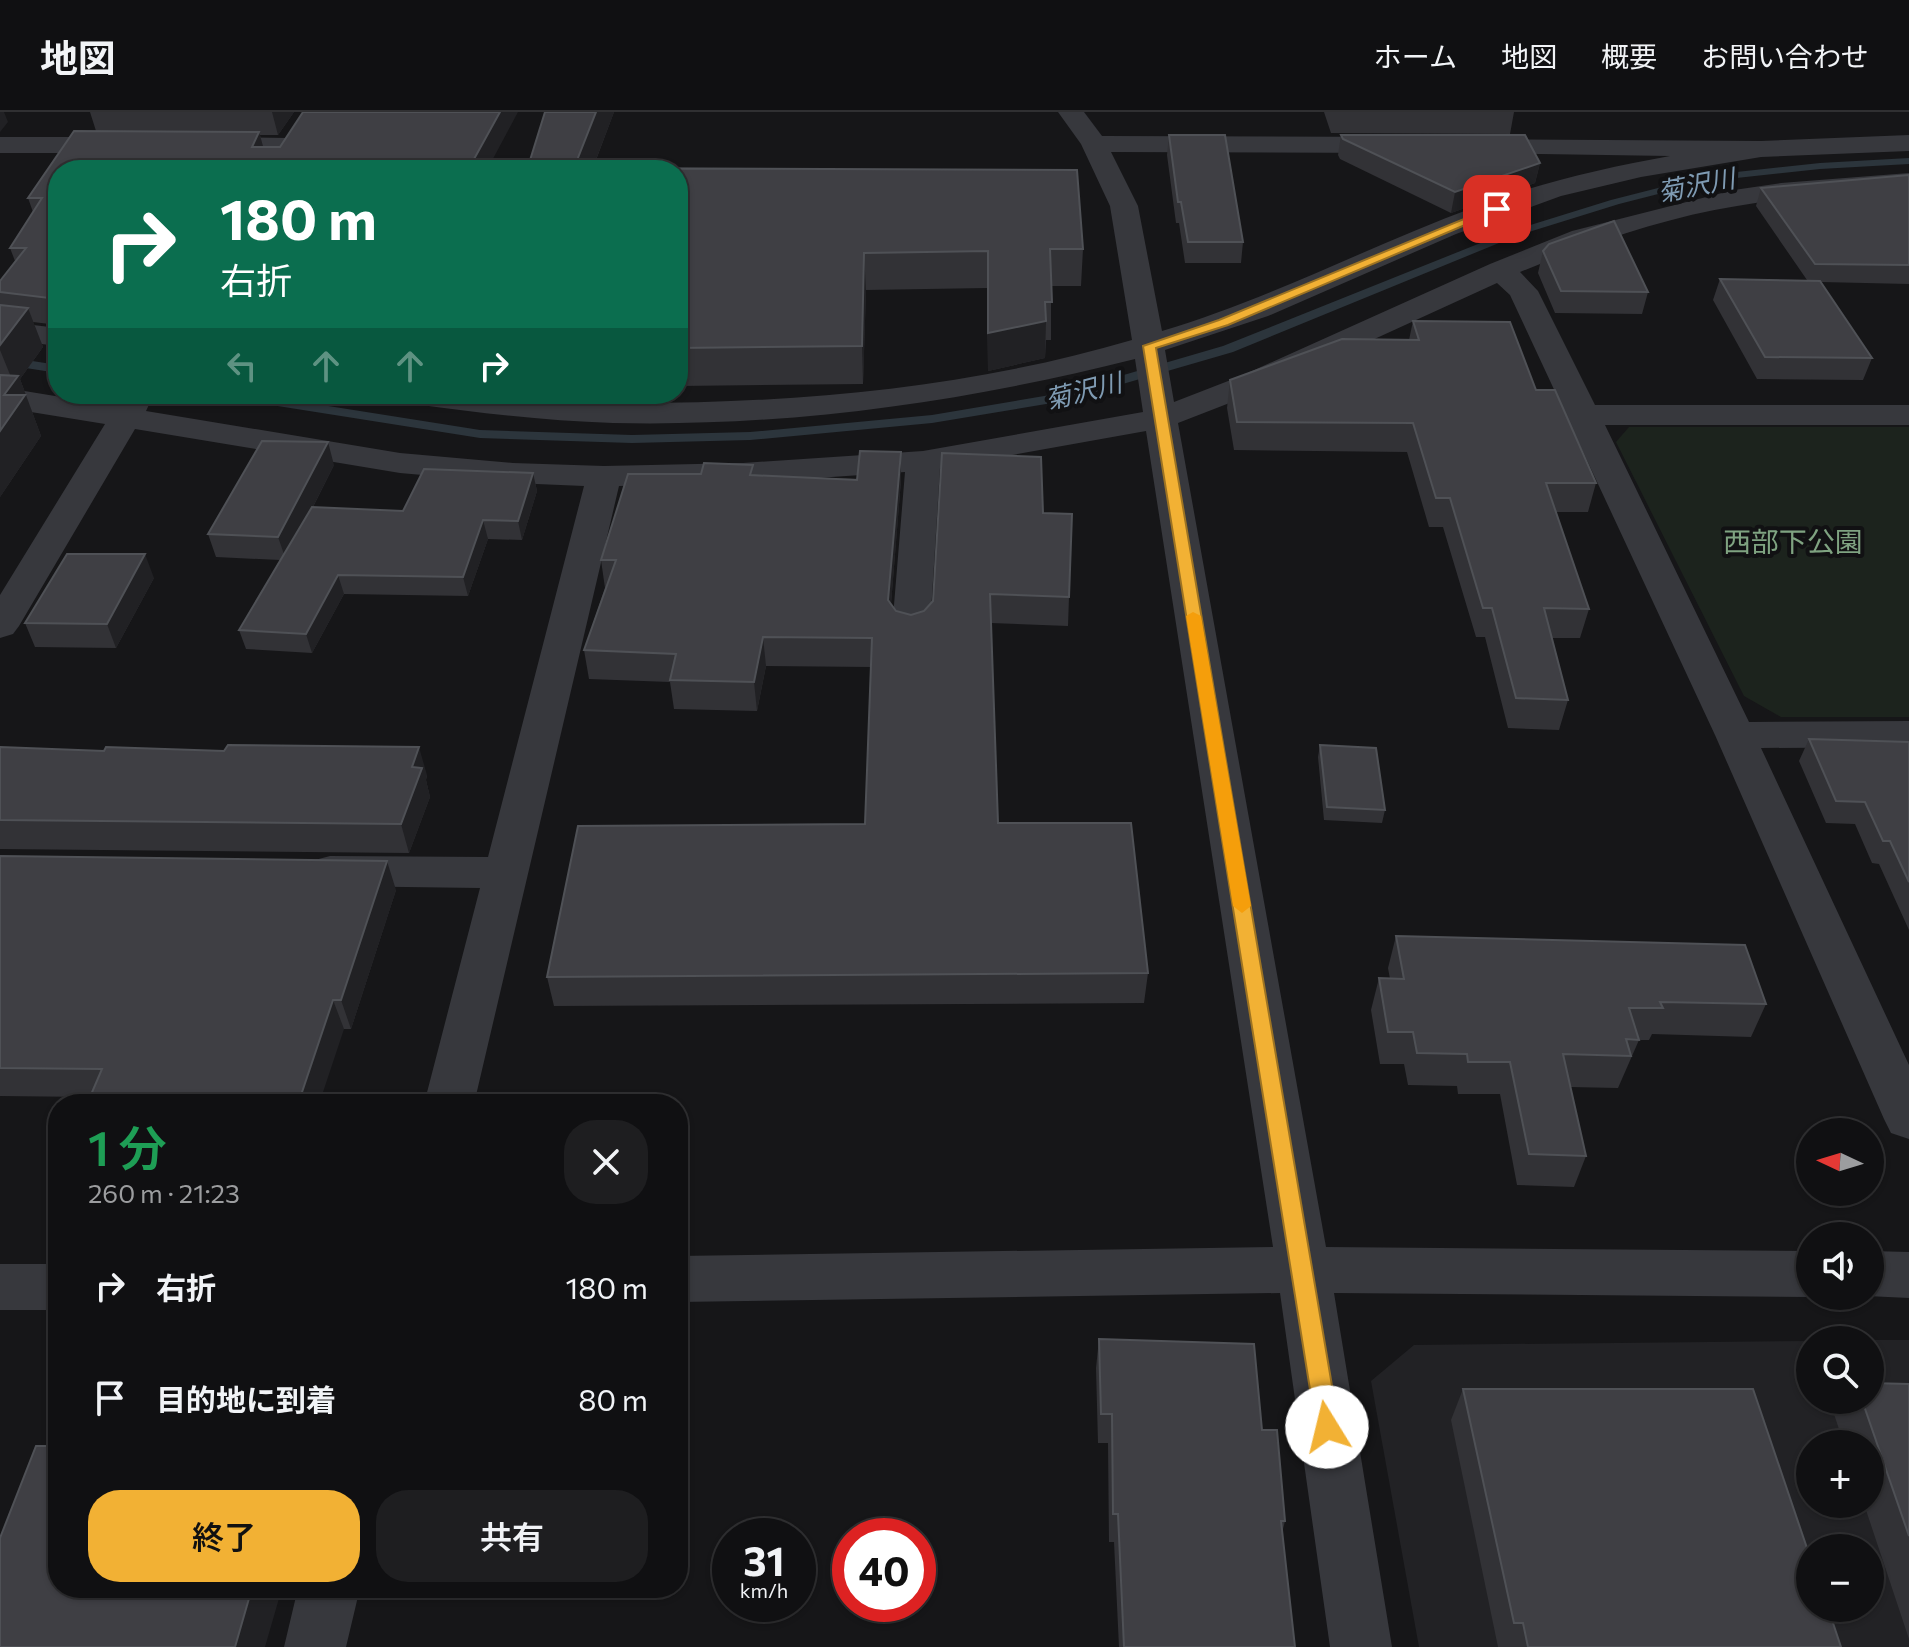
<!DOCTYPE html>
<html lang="ja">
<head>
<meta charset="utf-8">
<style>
	:root { --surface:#101012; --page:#1e1e20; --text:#f1f3f6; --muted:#9c9d9f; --line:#303032; --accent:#f2b134 }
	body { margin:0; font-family:Commissioner,"Noto Sans JP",sans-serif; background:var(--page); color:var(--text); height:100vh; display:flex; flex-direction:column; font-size:30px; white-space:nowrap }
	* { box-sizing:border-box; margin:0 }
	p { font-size:26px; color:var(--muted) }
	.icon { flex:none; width:44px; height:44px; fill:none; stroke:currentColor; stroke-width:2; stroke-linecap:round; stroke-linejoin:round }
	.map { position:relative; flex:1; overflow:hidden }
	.panel { position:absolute; left:48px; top:982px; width:640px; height:504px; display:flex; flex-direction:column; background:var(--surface); border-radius:32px; box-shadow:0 2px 6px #0004,0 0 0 2px var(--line) }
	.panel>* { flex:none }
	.banner { position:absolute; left:48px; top:48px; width:640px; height:244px; border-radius:32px; box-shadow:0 2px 6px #0004,0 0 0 2px var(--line); background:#0b6e4f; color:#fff; overflow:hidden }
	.needle { width:52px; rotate:274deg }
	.controls { position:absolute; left:1796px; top:1006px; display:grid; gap:16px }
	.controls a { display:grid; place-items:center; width:88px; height:88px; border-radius:50%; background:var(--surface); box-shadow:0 2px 6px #0004,0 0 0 2px var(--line); font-size:40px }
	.speed { position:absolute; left:712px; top:1406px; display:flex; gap:16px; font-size:40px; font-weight:700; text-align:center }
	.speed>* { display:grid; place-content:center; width:104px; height:104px; border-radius:50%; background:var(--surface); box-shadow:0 2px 6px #0004,0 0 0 2px var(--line); line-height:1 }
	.speed small { font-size:20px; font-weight:400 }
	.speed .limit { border:12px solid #d22; background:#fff; color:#111 }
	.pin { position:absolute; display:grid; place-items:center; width:68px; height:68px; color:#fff; margin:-34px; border-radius:16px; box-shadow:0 4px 12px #0006 }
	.me { position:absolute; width:88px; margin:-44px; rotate:351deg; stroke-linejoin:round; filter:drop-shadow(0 0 6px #0008) }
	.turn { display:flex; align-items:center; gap:28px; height:168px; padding:0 40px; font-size:36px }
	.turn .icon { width:104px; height:104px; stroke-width:2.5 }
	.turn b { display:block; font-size:56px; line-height:68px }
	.lanes { display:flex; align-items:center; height:76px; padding:0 40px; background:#0003; justify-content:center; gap:40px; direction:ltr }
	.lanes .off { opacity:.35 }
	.round { display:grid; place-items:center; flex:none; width:84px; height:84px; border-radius:32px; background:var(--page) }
	.head { display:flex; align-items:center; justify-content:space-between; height:136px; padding:0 40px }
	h1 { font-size:48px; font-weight:600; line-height:60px; color:#1e9e55 }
	.action { display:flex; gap:16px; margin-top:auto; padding:16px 40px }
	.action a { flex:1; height:92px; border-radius:32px; background:var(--accent); color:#111; font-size:32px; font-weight:600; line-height:92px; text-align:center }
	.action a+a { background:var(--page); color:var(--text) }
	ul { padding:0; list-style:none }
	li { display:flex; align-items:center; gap:24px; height:112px; padding:0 40px }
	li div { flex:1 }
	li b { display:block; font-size:30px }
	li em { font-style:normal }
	header { display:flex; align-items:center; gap:48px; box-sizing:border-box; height:112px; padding:0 40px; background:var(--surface); border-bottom:2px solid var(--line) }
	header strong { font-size:38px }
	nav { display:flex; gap:44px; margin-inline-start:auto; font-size:28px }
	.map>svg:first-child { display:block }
	.built { fill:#222225; fill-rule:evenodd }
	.green { fill:#1c231d }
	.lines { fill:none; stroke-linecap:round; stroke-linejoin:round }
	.stream { fill:#2c353c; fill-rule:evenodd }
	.minor { fill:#37383d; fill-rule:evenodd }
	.wall { fill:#323236 }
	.shaded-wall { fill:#212124 }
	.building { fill:#3f3f44; stroke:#4f5156; stroke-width:2 }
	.route { fill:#f2b134; stroke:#9d7322; stroke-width:2 }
	.slow { fill:#f59e0b }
	.labels { text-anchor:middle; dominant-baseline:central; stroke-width:8; stroke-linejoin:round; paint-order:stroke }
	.far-water-label { font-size:26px; font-style:italic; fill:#7f9bb3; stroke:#111113 }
	.park-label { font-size:28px; fill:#7fa381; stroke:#111113 }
</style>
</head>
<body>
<header>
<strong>地図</strong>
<nav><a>ホーム</a><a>地図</a><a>概要</a><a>お問い合わせ</a></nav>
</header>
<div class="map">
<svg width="1909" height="1535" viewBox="0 0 1909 1535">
	<rect width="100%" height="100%" fill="#161618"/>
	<path class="built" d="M1870,1228h39v307h-490l-48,-266 43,-36 396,-4v59h60zM1810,1332h60v60h-60zM1810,1436h60v60h-60z"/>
	<path class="green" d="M1629,315h280v290h-128l-37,-21 -128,-254z"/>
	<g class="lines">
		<path class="stream" d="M1909,46v6l-89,5 -111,12 -90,23 -103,32 -283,116 -169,49 -132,22 -182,17 -118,3 -152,-5 -252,-40 -7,-4h32l227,36 152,5 118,-3 182,-17 130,-22 161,-47 285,-114 103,-32 98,-25 111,-12z
			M0,244l58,9v8l-58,-9z"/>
		<path class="minor" d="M1058,0h26l18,24 297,1 9,2 4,6 -4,6 -9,2 -288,-1 27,54 24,125c108,-32 207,-85 313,-124 63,-24 129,-39 195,-51l-198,-3 -9,-2 -4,-6 4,-6 298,2 148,-6v16l-148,6 -120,20 -80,19 -105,38 -188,82 -103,34 9,52 67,-26 249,-112 82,-33 162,-41 47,-7 128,-10v16c-57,5 -115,7 -172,17 -75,12 -147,38 -217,66l18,19 57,114h314v20h-304l144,297 160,-1v26l-148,1 148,317v74l-18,-6 -7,-14 -169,-384 -205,-440 -13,-12 -234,107 -85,33 148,824 484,4v45h3l-3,1 -476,-4 58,354h-62l-50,-354 -602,9v-46l595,-9 -127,-816 -206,37 -10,161 -6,8 -13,4 -13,-4 -6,-8 13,-157 -162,11 -124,3 -145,618h-50l56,-216 -150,-2 -15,-4 -7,-11 7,-11 15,-4 158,1 96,-371 -71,-3 -113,-10 -265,-44 -116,197 -6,8 -13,4v-43l105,-171 -105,-17v-20l116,19 8,-12h30l-8,17 254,42 113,10 91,3 139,-3 180,-12 220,-39 -8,-53c-171,43 -345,68 -522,64 -67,-2 -133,-10 -199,-19l-11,-3 -5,-7c30,0 61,-2 91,0 42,4 85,9 127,9 172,1 350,-14 516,-63l-22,-134 -29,-62z
			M0,25h126l9,2 4,6 -4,6 -9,2h-126z
			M203,25l85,1 9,2 4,6 -4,6 -9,2 -94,-3 -4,-6 4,-6z
			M0,209l58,7v18l-58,-7z
			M1870,1139l39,1v46l-42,-2h3z
			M0,1152h58v46h-58z
			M298,1476h62l-14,59h-62z"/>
	</g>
	<path class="wall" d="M90,0h204l-16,23h-18l3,12 224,23h-429v155l-25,-3 10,25 -23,32 21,57 -41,61v-216l15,-20 -5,-13 23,-36 -5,-14 68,-67z
		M545,0h69l-21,56 484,2 6,79 -2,37h-30v54h-5l-1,18 -57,13 -1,-83 -121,2 -3,94 -185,2v-216h-151z
		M1324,0h190l-4,22 -179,-1z
		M1169,23l74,107 -2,21h-56l-6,-40h-3l-9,-68z
		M1341,23l199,28 -5,20 -84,30 -111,-54 -2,-4z
		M1909,63v109l-88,-2 51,76 -9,22 -106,-1 -44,-79 7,-21 87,1 -51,-74 5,-18z
		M1543,139l105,41 -6,22 -87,-1 -17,-40z
		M1413,209l123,69 60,93 -8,29h-32l33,97 -9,29h-29l17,62 -9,30 -51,-2 -23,-91h-9l-33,-110h-14l-22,-75 -173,-2 -7,-42 3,-28 179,-40z
		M334,353l-21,42 90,4 130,-38 4,18 -15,49 -34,-1 -20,57 -124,-2 -32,59 -66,-4 -7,-19 41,-70 -64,-3 -8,-23z
		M754,364l147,4 -10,124 5,7 15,4 13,-4 119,-98 26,84 -1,29 -77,-3 7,200 150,150 -4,30 -590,3 -7,-29 318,-153 6,-157 -105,-1 -9,45 -83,-2 -4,-27 -81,-3 -5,-29 21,-62 -4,-28z
		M154,466l-38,70 -81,-1 -10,-24z
		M1809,627l100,3v188l-30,-66 -7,-1 -17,-39 -29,-1 -27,-62z
		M1320,633l65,65 -3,13 -58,-3 -6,-63z
		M0,635l427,28 -1,5 4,17 -21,56 -409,-4z
		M0,744l396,34 -45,139h-7l-254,68 -90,-1z
		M1396,824l370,68 -15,33 -99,-3 -3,6h-10l-21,48 -48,-1 16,69 -12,31 -57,-2 -17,-91h-42l-1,-8 -49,-1 -4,-21h-24l-9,-54 8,-32 11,1 -2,-11z
		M58,1057v33l-8,-14z
		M1099,1227l163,91 23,91 -3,12 13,114h-176l-5,-105h-5l-1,-99h-10l-2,-75z
		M1909,1272v255l-45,-135h6v-60h-26l-10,-30 9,-14h27z
		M1463,1277l378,258h-343l-47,-227z"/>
	<path class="shaded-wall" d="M0,0h4l4,10 -8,10z
		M272,0h22l-16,23z
		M500,0h18l-31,58h-19z
		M596,0h18l-22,58 -18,-2z
		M259,20l7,25 -14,-10z
		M1540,51l-5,20 -84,30 4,-21z
		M864,141l2,37 -3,94 -1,-38z
		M58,173v38l-9,-25z
		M28,196l15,39 -23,32 21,57 -41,61v-66l4,-36 9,-13 -13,-32v-5z
		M1046,209l-1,37 -57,13v-38z
		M328,330l6,23 -48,95 -8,-23z
		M901,340v28l-12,149 -1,-29z
		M533,361l4,18 -15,49 -4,-19z
		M483,408l5,19 -20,57 -5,-19z
		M145,442l9,24 -38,70 -9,-24z
		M338,463l6,19 -32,59 -6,-19z
		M763,525l3,29 -9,45 -3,-29z
		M419,635l8,28 -1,5 4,17 -21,56 -8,-29 11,-57z
		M387,749l9,29 -45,139 -10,-29z
		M333,888l11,29 -25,75h-21z
		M252,1476h30l-17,59h-30z"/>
	<path class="building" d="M303,0h197l-32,58h-410v115l-9,13 -49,-6v-11l26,-33h-16l32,-50h-14l46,-67 185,1 -7,15h28z
		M545,0h51l-22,56 503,2 6,79h-33l2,53h-7l1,19 -58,12v-82l-124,2 -2,93 -184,2v-178h-151z
		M1169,23h56l18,107h-55l-7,-40h-3z
		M1341,23h184l15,28 -85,29 -112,-53z
		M1909,63v90l-94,-1 -54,-76z
		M1614,109l34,71 -87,-1 -18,-40 6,-7z
		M1720,167l100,2 52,77 -107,-1z
		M0,193l28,3 -28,37z
		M1413,209l97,1 26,68h19l41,93h-50l43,126 -45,-1 24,92 -52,-2 -24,-90h-9l-33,-110h-14l-23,-75 -176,-1 -7,-42 112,-41 77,1z
		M0,263l18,1 -14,19h21l-25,36z
		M262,329l66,1 -50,95 -70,-3z
		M860,339l41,1 -13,148 8,11 15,4 13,-4 9,-10 9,-148 99,4 2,56 29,1 -3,83 -79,-3 8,229h133l17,150 -601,4 31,-151 287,-2 7,-186 -109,-1 -9,45 -84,-2 6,-26 -92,-4 32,-90h-15l27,-86h73l3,-11 49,2 -3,10 107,5z
		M424,357l109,4 -15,48 -35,-1 -20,57 -125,-2 -32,59 -67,-4 73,-123 91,4z
		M67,442h78l-38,70 -82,-1z
		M1809,627l100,3v140l-19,-41h-7l-18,-39 -29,-1z
		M228,633l191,2 -7,20 10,1 -21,56 -401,-4v-73l104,4 2,-4 118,4z
		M1320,633l56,3 9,62 -58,-3z
		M0,744l387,5 -46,139h-8l-35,104h-211l15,-35 -102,-1z
		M1396,824l349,9 21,59 -106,-2 3,6h-34l10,32 -13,-1 5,17 -68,-2 23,102 -57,-2 -19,-92h-42l-1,-8 -50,-1 -4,-21h-25l-9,-54 25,1z
		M58,1057v19h-8z
		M1099,1227l155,5 8,86h15l8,91h-4l14,126h-171l-6,-133h-5l-1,-100h-11z
		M1870,1271l39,1v152l-47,-136h8z
		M1463,1277h290l57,168v51h18l13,39h-313l-5,-24h-9z
		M36,1334h22v142h194l-17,59h-235v-109z"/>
	<path class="route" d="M1493,95l10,2 -275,116 -72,23 183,1079 -3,8 -9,3 -8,-3 -3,-8 -173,-1081 76,-26z"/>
	<path class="slow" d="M1193,500l8,4 50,290 -9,7 -9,-7 -47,-290z"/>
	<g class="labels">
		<g class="far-water-label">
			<text transform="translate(1696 72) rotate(-11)">菊沢川</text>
			<text transform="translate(1083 278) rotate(-14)">菊沢川</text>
		</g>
		<g class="park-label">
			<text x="1793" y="429">西部下公園</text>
		</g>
	</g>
</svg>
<div class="controls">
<a><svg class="needle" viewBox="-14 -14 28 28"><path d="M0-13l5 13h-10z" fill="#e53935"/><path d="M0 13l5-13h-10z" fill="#9c9d9f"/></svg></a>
<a><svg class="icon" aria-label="sound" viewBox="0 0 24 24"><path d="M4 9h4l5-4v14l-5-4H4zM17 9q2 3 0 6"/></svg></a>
<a><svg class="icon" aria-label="search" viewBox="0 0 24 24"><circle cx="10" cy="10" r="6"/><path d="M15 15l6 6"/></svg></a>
<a>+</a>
<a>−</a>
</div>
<div class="speed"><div>31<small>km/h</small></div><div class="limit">40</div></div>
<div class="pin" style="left:1497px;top:97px;background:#d93025"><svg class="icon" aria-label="arrive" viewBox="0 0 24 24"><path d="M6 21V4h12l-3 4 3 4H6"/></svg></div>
<svg class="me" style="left:1327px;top:1315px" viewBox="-20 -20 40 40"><circle r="19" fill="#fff"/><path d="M0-13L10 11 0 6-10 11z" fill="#f2b134"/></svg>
<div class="banner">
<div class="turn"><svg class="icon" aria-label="right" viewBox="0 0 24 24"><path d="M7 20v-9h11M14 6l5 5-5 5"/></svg><div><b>180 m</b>右折</div></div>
<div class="lanes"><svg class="icon off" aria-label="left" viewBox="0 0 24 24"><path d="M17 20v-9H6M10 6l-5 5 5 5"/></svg><svg class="icon off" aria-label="ahead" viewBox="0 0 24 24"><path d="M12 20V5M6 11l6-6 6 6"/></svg><svg class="icon off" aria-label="ahead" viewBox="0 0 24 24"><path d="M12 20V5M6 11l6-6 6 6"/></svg><svg class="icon" aria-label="right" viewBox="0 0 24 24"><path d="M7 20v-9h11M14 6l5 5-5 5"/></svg></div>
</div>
<section class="panel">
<div class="head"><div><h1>1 分</h1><p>260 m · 21:23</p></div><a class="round"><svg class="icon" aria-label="close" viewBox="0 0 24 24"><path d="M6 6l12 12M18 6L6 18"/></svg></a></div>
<ul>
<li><svg class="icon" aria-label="right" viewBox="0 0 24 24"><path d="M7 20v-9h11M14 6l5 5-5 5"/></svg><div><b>右折</b></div><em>180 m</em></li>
<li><svg class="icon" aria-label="arrive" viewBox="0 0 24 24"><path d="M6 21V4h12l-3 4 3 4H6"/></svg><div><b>目的地に到着</b></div><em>80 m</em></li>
</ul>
<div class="action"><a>終了</a><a>共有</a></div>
</section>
</div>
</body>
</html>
